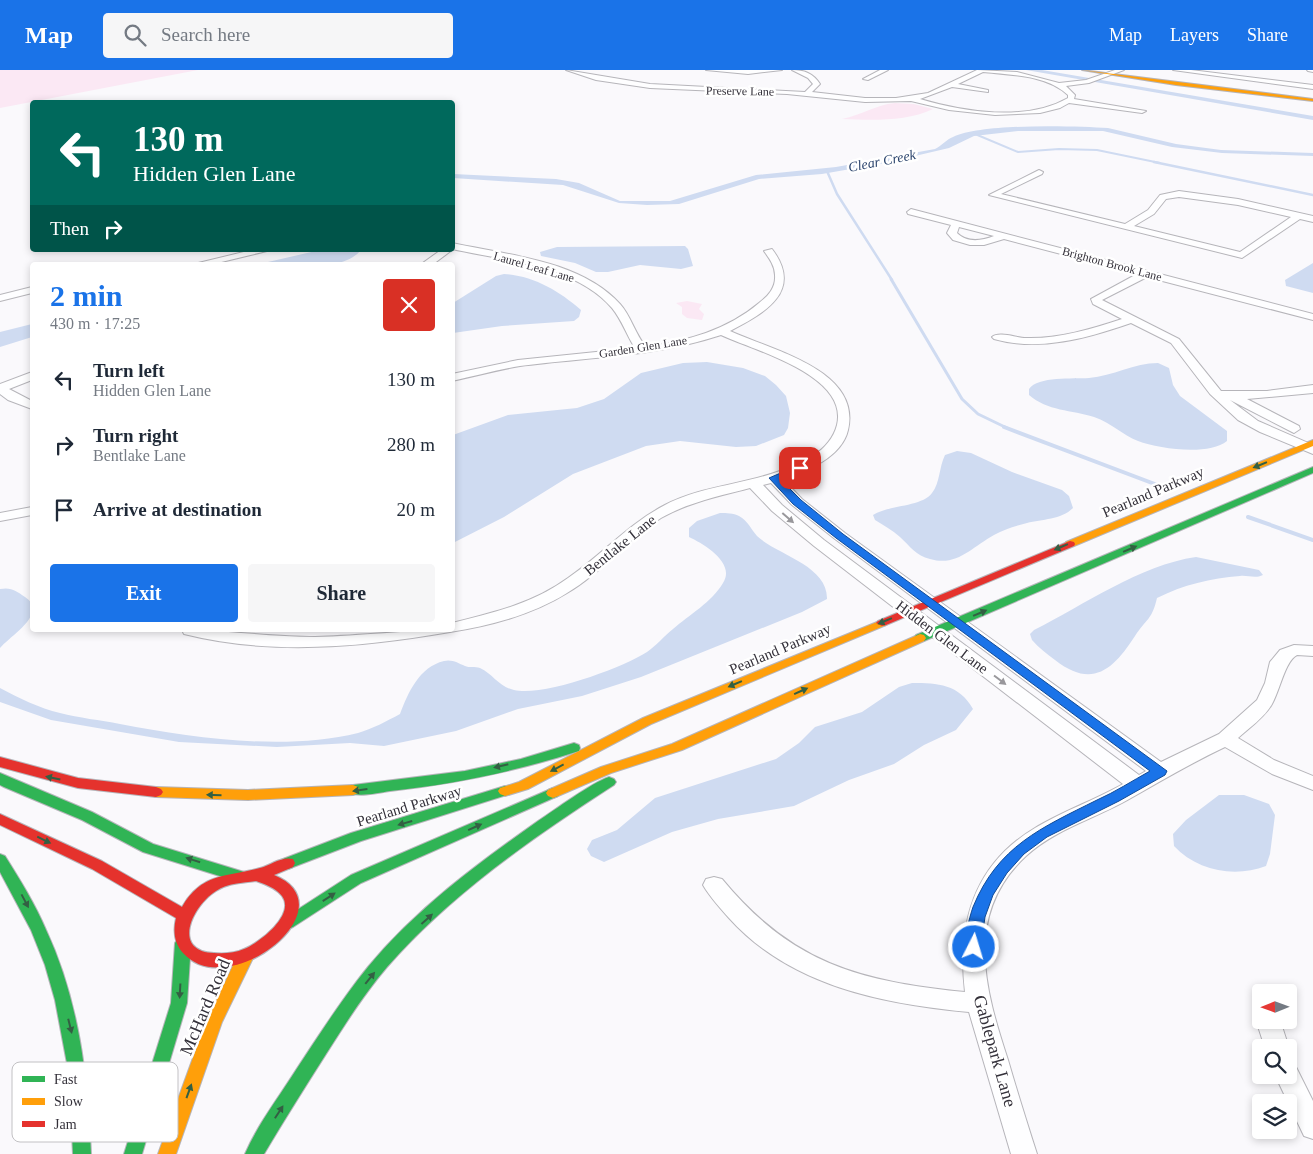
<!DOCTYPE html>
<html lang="en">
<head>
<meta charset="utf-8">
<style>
	:root { --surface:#fff; --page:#f6f6f7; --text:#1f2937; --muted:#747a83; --accent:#1a73e8 }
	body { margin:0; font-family:Georgia,serif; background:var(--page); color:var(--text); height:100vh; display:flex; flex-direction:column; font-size:19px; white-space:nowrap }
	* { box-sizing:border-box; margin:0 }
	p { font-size:16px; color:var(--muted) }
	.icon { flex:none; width:28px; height:28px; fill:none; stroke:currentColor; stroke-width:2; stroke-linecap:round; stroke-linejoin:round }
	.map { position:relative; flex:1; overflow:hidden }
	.panel { position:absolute; left:30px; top:192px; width:425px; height:370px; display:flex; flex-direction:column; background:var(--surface); border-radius:5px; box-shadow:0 2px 8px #0003 }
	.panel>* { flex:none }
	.hud { position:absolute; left:30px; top:30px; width:425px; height:152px; border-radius:5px; box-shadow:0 2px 8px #0003; background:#00695c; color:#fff; overflow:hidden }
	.needle { width:32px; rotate:269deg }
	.tools { position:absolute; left:1252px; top:914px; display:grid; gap:10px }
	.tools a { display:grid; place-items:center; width:45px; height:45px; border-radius:5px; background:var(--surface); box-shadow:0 2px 8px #0003; font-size:25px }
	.pin { position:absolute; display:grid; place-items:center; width:42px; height:42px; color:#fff; margin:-21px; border-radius:10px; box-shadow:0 2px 8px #0006 }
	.me { position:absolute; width:55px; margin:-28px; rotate:5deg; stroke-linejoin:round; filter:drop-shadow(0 0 4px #0008) }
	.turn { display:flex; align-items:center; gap:18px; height:105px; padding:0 20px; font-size:22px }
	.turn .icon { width:65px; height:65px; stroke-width:2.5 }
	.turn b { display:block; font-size:35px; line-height:42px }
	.then { display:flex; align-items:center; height:48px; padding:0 20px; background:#0003; gap:10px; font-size:19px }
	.round { display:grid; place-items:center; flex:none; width:52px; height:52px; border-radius:5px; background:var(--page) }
	.overview { display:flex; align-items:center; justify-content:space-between; height:85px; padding:0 20px }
	h1 { font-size:30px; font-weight:700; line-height:38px; color:var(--accent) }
	.primary-button { display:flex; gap:10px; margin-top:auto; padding:10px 20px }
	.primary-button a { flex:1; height:58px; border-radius:5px; background:var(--accent); color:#fff; font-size:20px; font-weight:700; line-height:58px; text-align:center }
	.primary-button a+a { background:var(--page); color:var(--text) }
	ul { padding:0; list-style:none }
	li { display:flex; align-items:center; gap:15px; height:65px; padding:0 20px }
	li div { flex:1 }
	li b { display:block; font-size:19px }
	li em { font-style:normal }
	header { display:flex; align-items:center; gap:30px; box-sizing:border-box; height:70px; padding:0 25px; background:var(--accent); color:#fff }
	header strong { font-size:24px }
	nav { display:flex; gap:28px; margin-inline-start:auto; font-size:18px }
	.search { width:350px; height:45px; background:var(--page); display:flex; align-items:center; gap:12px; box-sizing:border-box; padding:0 18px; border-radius:5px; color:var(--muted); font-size:19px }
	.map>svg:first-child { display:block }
	.green { fill:#fbe8f4 }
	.water { fill:#cfdbf1 }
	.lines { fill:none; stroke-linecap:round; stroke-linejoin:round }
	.stream-far3 { stroke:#cfdbf1; stroke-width:2 }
	.stream-far2 { stroke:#cfdbf1; stroke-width:2.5 }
	.stream-far1 { stroke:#cfdbf1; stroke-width:3 }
	.stream { stroke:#cfdbf1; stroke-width:4 }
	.street-casing { stroke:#b6b5ba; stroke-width:2 }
	.fast-casing { stroke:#b6b5ba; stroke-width:2 }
	.slow-casing { stroke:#b6b5ba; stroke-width:2 }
	.jam-casing { stroke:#b6b5ba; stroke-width:2 }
	.street { fill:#fefeff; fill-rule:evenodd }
	.fast { fill:#30b455; fill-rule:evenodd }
	.slow { fill:#ff9f0a; fill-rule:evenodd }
	.jam { fill:#e5322d; fill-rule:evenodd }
	.oneway { fill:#335f43 }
	.oneway2 { fill:#99989c }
	.route { fill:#1a73e8; stroke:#114b97 }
	.labels { text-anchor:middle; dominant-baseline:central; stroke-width:5; stroke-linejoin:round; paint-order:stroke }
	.far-street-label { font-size:12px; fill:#34313a; stroke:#fff }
	.far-water-label { font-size:14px; font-style:italic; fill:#2a436c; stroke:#fff }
	.street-label { font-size:15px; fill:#34313a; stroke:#fff }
	.near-street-label { font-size:18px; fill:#34313a; stroke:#fff }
	.key { fill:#fff; stroke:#c2c1c4; stroke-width:1 }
	.key-label { font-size:14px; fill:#34313a }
</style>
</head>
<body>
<header>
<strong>Map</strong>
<div class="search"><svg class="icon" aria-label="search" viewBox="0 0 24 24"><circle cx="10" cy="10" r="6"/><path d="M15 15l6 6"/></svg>Search here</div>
<nav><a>Map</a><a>Layers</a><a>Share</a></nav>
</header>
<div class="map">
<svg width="1313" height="1084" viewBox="0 0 1313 1084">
	<rect width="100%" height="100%" fill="#faf9fc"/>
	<path class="green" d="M0,0h198l-198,38z
		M895,33l19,1 19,5c-27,13 -62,11 -91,10 20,-4 33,-14 53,-16z
		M687,231l15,3 -3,5 5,5 -2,6 -15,-2 -5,-4v-7l-6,-4z"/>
	<path class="water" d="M1026,0h16l271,46v4z
		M1108,58l68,16 45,6 92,3v3l-91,-3 -50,-6 -69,-16h-85l-44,5 -25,12 -64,15 -63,11 -63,5 -80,25 -32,1 -28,-2 -56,-18 -110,-7v-4l103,5 23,4 41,18h50l86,-26 80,-8 99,-18c6,-3 12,-10 18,-12 30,-14 121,-11 155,-9z
		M685,176l3,3 5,17 -12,3 -41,-4 -32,7h-12l-21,-9 -34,-7 -1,-4 17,-5z
		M320,180l40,1c-18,22 -78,14 -105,14z
		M1313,193v30l-27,-7 -1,-6z
		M504,204c30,2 55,17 77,36l-2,7 -5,4 -72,5 -49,7v-30l43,-27z
		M32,254v13l-32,10v-15z
		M707,292l36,6 22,8 11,9 10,11 4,17 -2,15 -4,7 -28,11 -20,1 -56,-6 -34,5 -73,28 -69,43 -51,26v-108l55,-20 69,-7 27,-9 37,-26 42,-10z
		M1158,293l11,5 4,17 7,11 47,35v10c-18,15 -68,8 -89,0 -16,-6 -26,-18 -44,-24 -22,-7 -47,-6 -65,-22v-6c9,-13 44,-10 60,-11 24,-2 45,-15 69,-15z
		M957,381l14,2 41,19 50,18 7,6 4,12c-12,12 -31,11 -46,15 -11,3 -22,6 -33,12 -22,12 -37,32 -64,24 -14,-3 -20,-13 -30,-22 -8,-7 -17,-12 -25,-17l-2,-5c15,-10 49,-8 59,-22 8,-10 7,-26 13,-38z
		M720,443c7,0 13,0 19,3 9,5 12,13 18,20 20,19 71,29 70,63l-25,13 -161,65 -59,19 -64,13 -62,22 -72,15 -34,-3 -73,4 -98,-5 -128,-22 -51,-18v-14c19,10 39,20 60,25 19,5 40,7 60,11 73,14 165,27 238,9 14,-4 29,-12 42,-19 8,-21 19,-47 44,-53 8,-2 14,2 21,5 4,2 10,0 15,2 13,6 19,19 34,22 29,7 108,-22 133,-38 9,-6 17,-16 26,-23 16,-14 39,-27 50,-46 13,-20 -19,-39 -34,-46v-9l8,-7z
		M1196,487l63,13 4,5c-8,4 -15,0 -23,1 -29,2 -57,9 -83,22 -5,22 -11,21 -22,38 -22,34 -43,53 -80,24 -8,-6 -16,-12 -23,-20l-2,-6 4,-4c50,-25 106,-65 162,-73z
		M0,519c12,-2 16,2 25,8 24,16 -14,38 -25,51z
		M912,613c26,0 47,1 61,26l-17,21 -32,15 -30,19 -45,16 -55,26 -76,13 -46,13 -68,30 -13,-6 -4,-7 5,-9 25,-10 38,-32 121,-39 23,-16 16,-16 47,-15 37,-25z
		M1219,725h25l25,9 6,11 -5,39 -4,12c-31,12 -69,5 -92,-20l-1,-12 13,-14z"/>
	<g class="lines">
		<path class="stream-far3" d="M975,64l43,18 41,-3 38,1 63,13"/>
		<path class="stream-far2" d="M1154,92l159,33
			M827,101l10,23 55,86"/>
		<path class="stream-far1" d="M891,209l71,120 16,15 29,14"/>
		<path class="stream" d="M1004,357l164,62
			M1248,447l65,23"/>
		<defs>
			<path id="street" d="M566,0l84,14 155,8 8,-8 -5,-6 -16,-8c12,0 21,3 28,14l-8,8 53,6h31l32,-5 49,-23 40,2 42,11 27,-3 29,-10h9l-35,13 -23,3 9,9 -1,4 72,12 -4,2 -73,-10 -9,5 -20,5 -45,2 -46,-5 -38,-9 -46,1 -78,-8 -137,-6 -54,-8zM983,2c28,3 64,3 85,23v3c-42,24 -104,14 -148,1l32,-12 36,5v-2l-30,-6z
				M706,0h76l-34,4z
				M880,0h8l-20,10 -5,-1z
				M1173,0h18l122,15v4z
				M1307,0h6v2l-5,-1z
				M1039,100l4,2 -1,2 -41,20 124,30 23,-14 12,-15 19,-4 59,8 75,17v6l-13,-3 -58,39 -253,-63zM1179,127l59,8 53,12 -51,35 -106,-26 20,-12 12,-15z
				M911,139l402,105v6l-166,-43 -45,23 77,39 42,52h46l46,-6v8l-66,6 52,27 1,3 -6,4 -64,-33 28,21 55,24v9l-53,-22 -22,-12 -28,-26 -39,-51 -40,-20c-43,15 -92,29 -137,16l-2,-2c7,-6 25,1 34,1 32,1 66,-9 96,-19l-29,-15 -2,-5 46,-25 -133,-35 -20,6h-14l-17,-5 -6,-7 4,-8 -43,-11 -1,-2zM959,157l35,9c-13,5 -27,7 -37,-3z
				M452,173c55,12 128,17 168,61 11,12 15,30 26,43 41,-6 81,-17 113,-44 9,-7 17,-15 16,-28 0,-9 -6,-17 -11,-24l8,-2c32,42 -7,64 -42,82 41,19 132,39 118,99 -6,27 -42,42 -65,49l19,20 43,34 316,229 58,-28 38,-34 8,-17 5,-21 10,-12 14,-5 19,1v10l-16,-1c-12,6 -17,35 -25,49 -7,13 -23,24 -34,34l36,22 39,16v14l-41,-16 -47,-27c-36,17 -69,37 -103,56 -32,17 -69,28 -96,53 -63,58 -41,134 -18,204 9,31 19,63 29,94h-26l-42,-142c-86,-8 -179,-26 -240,-94 -9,-10 -19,-21 -26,-33l3,-6 8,-2 8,2c70,85 137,102 243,113 -8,-68 8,-127 70,-164 28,-17 60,-28 88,-44l-309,-238 -42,-35 -22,-23c-30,8 -61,14 -89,30 -34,22 -60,55 -94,75 -35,22 -78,33 -117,39 -87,15 -179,24 -266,2l-2,-4c44,0 88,7 133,7 46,-1 91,-7 137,-7v-7c41,-10 82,-20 116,-45 34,-23 60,-54 97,-73 34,-18 75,-20 112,-33 24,-8 53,-20 60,-47 12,-50 -82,-74 -116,-90 -66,22 -133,22 -201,31 -23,4 -45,10 -68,15v-7l66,-14 117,-12c-8,-12 -13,-28 -23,-40 -37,-43 -107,-47 -160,-59zM771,413l21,22 43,34 311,232 -7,4 -315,-235 -42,-35 -19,-20z
				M252,180h19l-62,15h-19z
				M441,180h11l-20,15h-12z
				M32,217v6l-32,8v-6z
				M32,302v8l-23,9 23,12v8l-24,-9 -8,-6v-10z
				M32,437v8l-32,6v-8z
				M1261,942v8h19l9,28v1l-24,-1 -9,-28z
				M1289,994l7,3 17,34v38l-9,-3 -29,-61h14z"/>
			<path id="fast" d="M1313,397v6l-389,168h-8l-2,-3 2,-3z
				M574,673l5,2 1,3 -1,3c-62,20 -124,33 -189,40 -12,2 -29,6 -42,2l-2,-3 2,-3 5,-2 112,-14 56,-12z
				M0,703l92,39 61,32 91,28 2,4 -2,4 -5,2 -96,-30 -61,-32 -78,-33 -4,-2z
				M609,707l5,2 2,3 -2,3c-82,53 -163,109 -227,182 -23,27 -42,57 -61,87 -21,33 -42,66 -62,100h-19c13,-30 34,-57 51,-84 23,-35 46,-71 72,-103 48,-58 109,-103 170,-146 17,-11 53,-38 71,-44z
				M505,716l5,2 2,3 -2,3 -149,47 -73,28 -5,-2 -2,-4 2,-4 68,-26z
				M553,718l5,2 2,3 -2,3 -197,87 -68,44 -5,2 -5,-2 -3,-4 3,-4 68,-44z
				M0,784l5,2c15,24 30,48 41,74 33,71 42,147 45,224h-18l-4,-80 -14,-74 -10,-35 -14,-35 -31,-58z
				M183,867l5,1 3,5 -4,60 -45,151h-18l47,-151 4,-60 3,-5z"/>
			<path id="slow" d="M1082,0l231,29v2l-137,-16z
				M1313,370v6l-239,100h-8l-1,-2 1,-2z
				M882,550l4,1 2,2 -2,2 -235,99 -123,65 -23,7 -5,-2 -2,-3 2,-3 19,-6 124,-64z
				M920,564l4,1 2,3 -2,3 -242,109 -71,23 -53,23 -5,2 -5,-2 -2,-3 2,-3 53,-23 71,-23z
				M353,715l5,2 2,3 -2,3 -5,2 -105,5 -92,-3 -5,-2 -2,-3 2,-3 5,-2 92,3z
				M245,881l6,2 2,5 -31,64 -46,132h-18l48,-132 33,-69z"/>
			<path id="jam" d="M1070,471l4,1 1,2 -1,2 -188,79 -4,1 -6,-3 2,-2z
				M0,687l78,21 78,9 5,2 2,3 -2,3 -5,2 -78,-9 -78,-21z
				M0,744l102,47 80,46c20,-35 46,-30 78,-39 11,-3 22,-12 33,-9l2,4 -2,4 -19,8c77,32 -45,129 -91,78 -9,-10 -10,-22 -7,-35l-84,-49 -92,-44zM256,811c9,3 20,7 26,15 14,19 -23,47 -38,53 -9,4 -20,5 -30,4 -43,-2 -22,-47 2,-62 12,-8 26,-8 40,-10z"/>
		</defs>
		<use href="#street" class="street-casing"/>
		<use href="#fast" class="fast-casing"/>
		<use href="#slow" class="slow-casing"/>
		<use href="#jam" class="jam-casing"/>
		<use href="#street" class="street"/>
		<use href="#fast" class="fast"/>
		<use href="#slow" class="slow"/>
		<use href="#jam" class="jam"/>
	</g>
	<defs><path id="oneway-solid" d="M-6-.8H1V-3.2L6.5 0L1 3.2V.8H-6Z" transform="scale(1.25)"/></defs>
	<g class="oneway">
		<use href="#oneway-solid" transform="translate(1260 395) rotate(158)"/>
		<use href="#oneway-solid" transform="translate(1061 477) rotate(157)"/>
		<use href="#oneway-solid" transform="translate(1130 479) rotate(-23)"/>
		<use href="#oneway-solid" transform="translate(980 543) rotate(-23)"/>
		<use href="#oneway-solid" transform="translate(885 551) rotate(157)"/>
		<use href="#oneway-solid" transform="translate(735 614) rotate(157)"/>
		<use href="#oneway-solid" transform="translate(801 621) rotate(-24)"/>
		<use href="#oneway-solid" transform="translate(501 696) rotate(167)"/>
		<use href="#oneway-solid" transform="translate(557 698) rotate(152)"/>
		<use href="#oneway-solid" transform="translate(53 708) rotate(-168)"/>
		<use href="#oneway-solid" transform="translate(360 720) rotate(172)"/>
		<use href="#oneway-solid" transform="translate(214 725) rotate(-179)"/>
		<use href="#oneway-solid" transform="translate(405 753) rotate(164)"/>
		<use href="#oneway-solid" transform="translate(475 757) rotate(-24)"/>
		<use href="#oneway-solid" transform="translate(44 770) rotate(26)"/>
		<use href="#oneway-solid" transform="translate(193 790) rotate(-162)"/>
		<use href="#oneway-solid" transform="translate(329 827) rotate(-33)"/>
		<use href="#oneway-solid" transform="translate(25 831) rotate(62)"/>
		<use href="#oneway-solid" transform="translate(427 849) rotate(-42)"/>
		<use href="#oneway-solid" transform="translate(370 908) rotate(-51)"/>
		<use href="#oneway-solid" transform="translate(180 921) rotate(93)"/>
		<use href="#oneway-solid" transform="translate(70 956) rotate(76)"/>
		<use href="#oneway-solid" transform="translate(189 1021) rotate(-70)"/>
		<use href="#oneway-solid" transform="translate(279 1042) rotate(-57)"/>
	</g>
	<g class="oneway2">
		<use href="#oneway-solid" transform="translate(788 448) rotate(41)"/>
		<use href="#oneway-solid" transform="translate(1000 610) rotate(37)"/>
	</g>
	<path class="route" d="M797,396l8,2 -25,11 21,21 42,34 324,237 -2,4 -46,26 -72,36 -23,17 -17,19 -14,22 -8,22 -5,35 -6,2 -5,-2c-6,-12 0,-33 4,-45 25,-61 68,-79 124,-107 18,-8 35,-19 53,-29l-314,-233 -43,-34 -24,-26z"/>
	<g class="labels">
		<g class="far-street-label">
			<text transform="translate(740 21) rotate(1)">Preserve Lane</text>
			<text transform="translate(1112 194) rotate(15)">Brighton Brook Lane</text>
			<text transform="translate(534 197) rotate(16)">Laurel Leaf Lane</text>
			<text transform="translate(643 277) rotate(-9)">Garden Glen Lane</text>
		</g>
		<g class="far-water-label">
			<text transform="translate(882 91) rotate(-11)">Clear Creek</text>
		</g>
		<g class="street-label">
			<text transform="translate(1153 422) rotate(-23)">Pearland Parkway</text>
			<text transform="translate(620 475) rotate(-39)">Bentlake Lane</text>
			<text transform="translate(942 567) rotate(37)">Hidden Glen Lane</text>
			<text transform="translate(780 579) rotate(-23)">Pearland Parkway</text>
			<text transform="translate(409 736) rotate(-17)">Pearland Parkway</text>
		</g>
		<g class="near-street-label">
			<text transform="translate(205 937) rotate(-67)">McHard Road</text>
			<text transform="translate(995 981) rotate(74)">Gablepark Lane</text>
		</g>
	</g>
	<rect x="12" y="992" width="166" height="80" rx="8" class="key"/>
	<rect x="22" y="1006" width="23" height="6" fill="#30b455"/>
	<rect x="22" y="1028" width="23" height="7" fill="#ff9f0a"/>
	<rect x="22" y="1051" width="23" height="6" fill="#e5322d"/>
	<g class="key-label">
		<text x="54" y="1014">Fast</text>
		<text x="54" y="1036">Slow</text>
		<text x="54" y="1059">Jam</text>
	</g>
</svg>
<div class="tools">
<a><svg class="needle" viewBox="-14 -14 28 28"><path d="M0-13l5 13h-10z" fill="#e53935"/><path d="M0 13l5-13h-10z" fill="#747a83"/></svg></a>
<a><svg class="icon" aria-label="search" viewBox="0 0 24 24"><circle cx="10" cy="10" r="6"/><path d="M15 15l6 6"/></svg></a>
<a><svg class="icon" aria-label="layers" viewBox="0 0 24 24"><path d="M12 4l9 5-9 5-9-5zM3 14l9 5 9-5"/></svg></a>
</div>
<div class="pin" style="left:800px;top:398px;background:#d93025"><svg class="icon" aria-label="arrive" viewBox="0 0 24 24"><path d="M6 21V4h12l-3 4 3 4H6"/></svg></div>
<svg class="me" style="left:974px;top:877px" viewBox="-20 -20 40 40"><circle r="17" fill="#1a73e8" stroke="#fff" stroke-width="3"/><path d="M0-11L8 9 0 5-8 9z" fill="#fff"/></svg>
<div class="hud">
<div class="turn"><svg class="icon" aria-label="left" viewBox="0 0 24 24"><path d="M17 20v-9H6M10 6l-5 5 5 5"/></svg><div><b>130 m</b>Hidden Glen Lane</div></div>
<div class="then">Then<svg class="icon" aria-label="right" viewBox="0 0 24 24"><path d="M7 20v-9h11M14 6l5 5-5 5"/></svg></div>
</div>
<section class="panel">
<div class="overview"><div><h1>2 min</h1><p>430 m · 17:25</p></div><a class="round" style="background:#d93025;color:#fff"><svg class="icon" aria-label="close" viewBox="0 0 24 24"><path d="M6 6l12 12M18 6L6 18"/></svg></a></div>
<ul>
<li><svg class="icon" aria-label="left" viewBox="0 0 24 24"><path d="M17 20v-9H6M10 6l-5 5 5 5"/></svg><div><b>Turn left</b><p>Hidden Glen Lane</p></div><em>130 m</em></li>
<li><svg class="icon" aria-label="right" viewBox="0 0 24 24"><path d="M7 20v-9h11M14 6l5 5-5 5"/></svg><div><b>Turn right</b><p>Bentlake Lane</p></div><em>280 m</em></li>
<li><svg class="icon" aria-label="arrive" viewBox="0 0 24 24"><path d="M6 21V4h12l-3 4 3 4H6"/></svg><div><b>Arrive at destination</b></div><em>20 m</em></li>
</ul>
<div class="primary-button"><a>Exit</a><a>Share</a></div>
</section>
</div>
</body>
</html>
